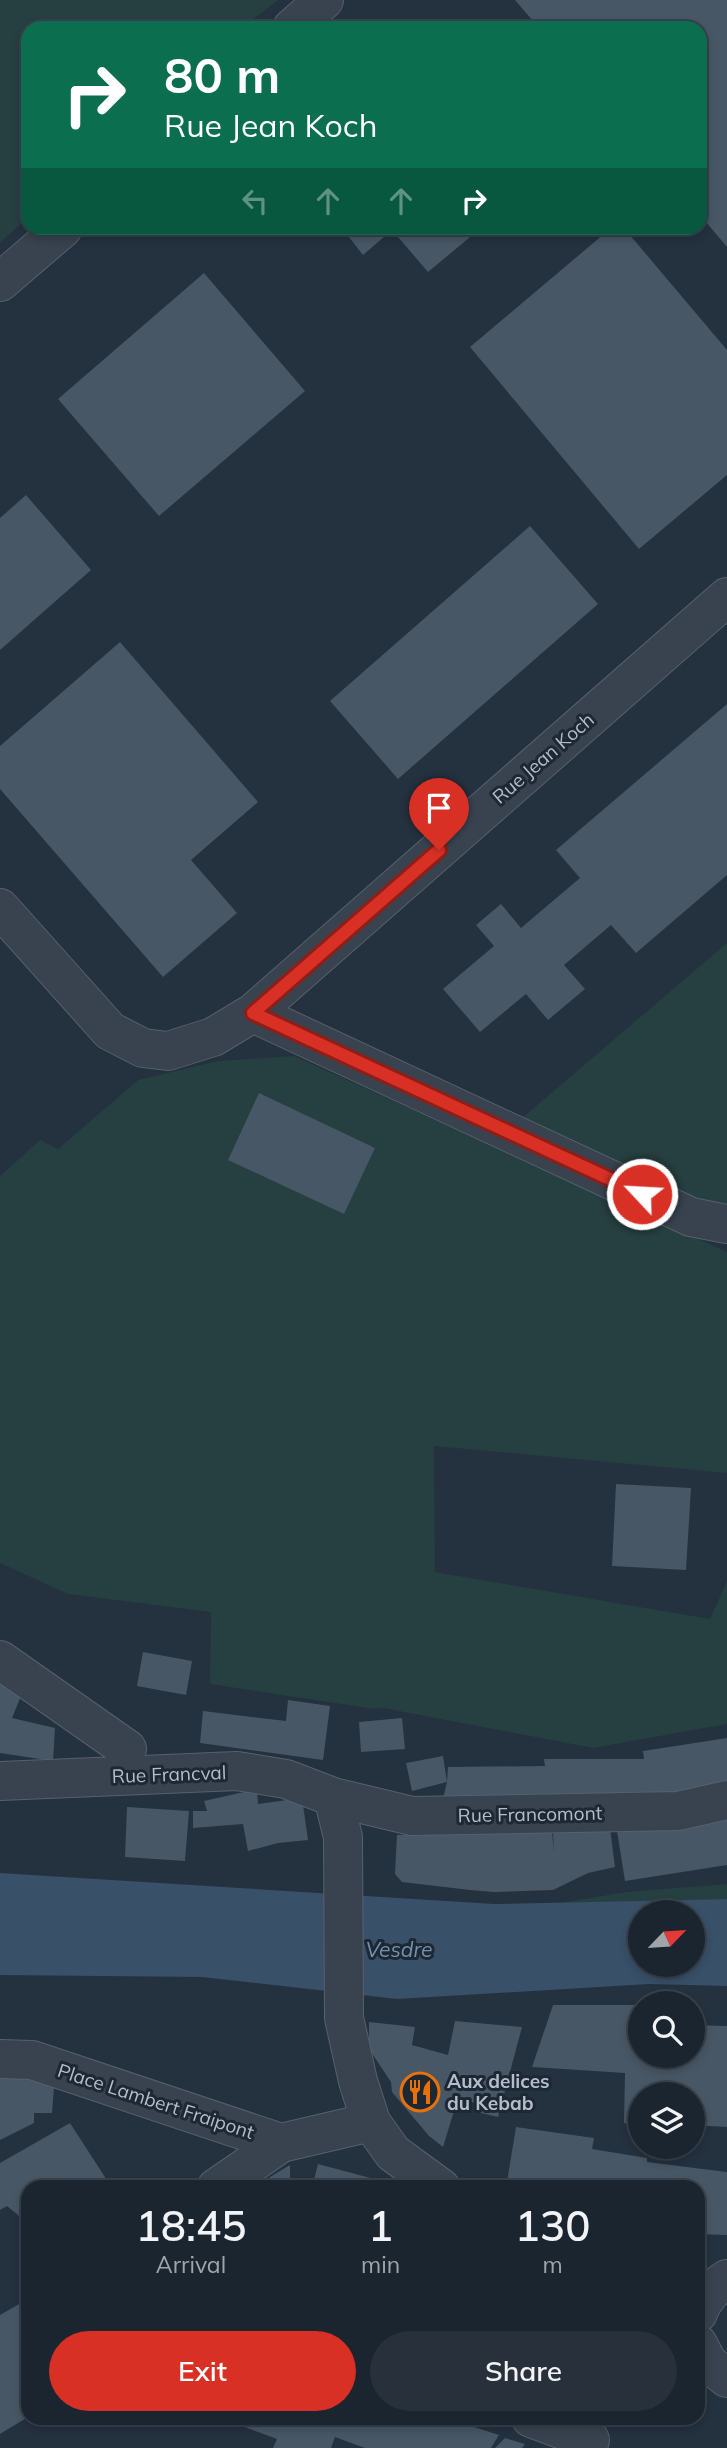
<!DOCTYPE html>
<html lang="en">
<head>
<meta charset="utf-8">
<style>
	:root { --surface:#1b252f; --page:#28313b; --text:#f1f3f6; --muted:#a0a5aa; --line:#39424b; --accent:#d93025 }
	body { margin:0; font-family:Mulish,sans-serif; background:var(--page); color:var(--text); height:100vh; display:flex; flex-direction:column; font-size:26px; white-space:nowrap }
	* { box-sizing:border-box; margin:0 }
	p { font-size:23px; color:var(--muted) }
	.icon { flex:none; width:38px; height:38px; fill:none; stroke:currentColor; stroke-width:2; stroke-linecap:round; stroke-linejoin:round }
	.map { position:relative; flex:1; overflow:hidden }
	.details { position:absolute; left:21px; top:2180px; width:684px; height:245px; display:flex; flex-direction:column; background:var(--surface); border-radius:21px; box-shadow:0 4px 10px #0003,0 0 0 2px var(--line) }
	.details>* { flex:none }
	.banner { position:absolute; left:21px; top:21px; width:686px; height:214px; border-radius:21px; box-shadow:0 4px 10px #0003,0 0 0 2px var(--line); background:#0b6e4f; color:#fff; overflow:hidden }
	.needle { width:46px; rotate:65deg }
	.fabs { position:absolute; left:628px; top:1900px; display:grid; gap:14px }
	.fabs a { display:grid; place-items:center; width:77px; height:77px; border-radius:50%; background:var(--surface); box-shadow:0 4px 10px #0003,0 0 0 2px var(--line); font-size:35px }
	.pin { position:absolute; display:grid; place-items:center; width:60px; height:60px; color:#fff; margin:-72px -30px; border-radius:50% 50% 50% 0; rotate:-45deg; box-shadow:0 0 7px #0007 }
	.pin .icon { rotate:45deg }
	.me { position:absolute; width:77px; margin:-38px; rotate:295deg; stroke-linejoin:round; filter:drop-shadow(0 0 5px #0008) }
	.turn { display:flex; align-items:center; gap:24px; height:147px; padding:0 28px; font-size:32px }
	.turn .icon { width:91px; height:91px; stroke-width:2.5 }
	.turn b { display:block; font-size:49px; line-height:60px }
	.lanes { display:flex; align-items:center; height:66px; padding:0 28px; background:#0003; justify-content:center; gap:35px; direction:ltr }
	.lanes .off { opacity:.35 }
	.eta { display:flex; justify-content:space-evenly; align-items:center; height:119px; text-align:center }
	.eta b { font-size:42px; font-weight:600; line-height:49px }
	.button { display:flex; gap:14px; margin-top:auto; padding:14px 28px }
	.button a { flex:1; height:80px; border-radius:42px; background:var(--accent); color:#fff; font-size:28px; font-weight:600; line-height:80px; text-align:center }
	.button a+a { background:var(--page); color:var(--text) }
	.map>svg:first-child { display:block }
	.green { fill:#263f40 }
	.water { fill:#385068; fill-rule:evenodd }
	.building { fill:#485765 }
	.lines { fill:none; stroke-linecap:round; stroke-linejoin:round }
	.minor-casing { stroke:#56616d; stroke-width:40 }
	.minor { stroke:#38434f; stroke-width:38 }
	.route-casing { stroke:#8d1f18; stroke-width:18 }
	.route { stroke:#d93025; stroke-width:12 }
	.labels { text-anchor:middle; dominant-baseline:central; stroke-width:6; stroke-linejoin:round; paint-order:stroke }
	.street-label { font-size:19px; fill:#b4beca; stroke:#1d2834 }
	.poi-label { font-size:19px; font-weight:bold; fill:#b4beca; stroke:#1d2834; text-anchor:start }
	.water-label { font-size:21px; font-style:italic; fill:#7391ad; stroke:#1d2834 }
</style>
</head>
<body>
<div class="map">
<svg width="727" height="2448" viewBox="0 0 727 2448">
	<rect width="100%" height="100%" fill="#24313f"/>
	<path class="green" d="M0,0h278l-36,28h-214v189l-28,26z
		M727,943v261l-31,-2 -174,-84z
		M294,1056l433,196v221l-293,-27 1,126 275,47 17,-38v143l-134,24 -210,-40 -9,1 -164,-25 1,-72 -143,-18 -68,-31v-387l40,-36 18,9 80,-69 80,-19z
		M727,1884v15l-167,4 66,-11z"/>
	<path class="water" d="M0,1873l494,31 233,-5v87l-78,-2 -252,15 -195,-22 -202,-2zM640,1913h53v52h-53z"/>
	<path class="building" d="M515,0h212v247l-27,-32v-187h-161z
		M350,228h131l-53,44 -36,-42 -29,25 -18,-23z
		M611,228h13l103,122v125l-88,74 -169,-202z
		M204,273l101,118 -146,125 -101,-117z
		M26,495l65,75 -91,80v-132z
		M530,526l68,78 -200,175 -68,-78z
		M120,642l138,160 -67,58 46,53 -74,64 -163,-188v-43z
		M727,704v171l-91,78 -25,-28 -47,40 21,24 -37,31 -22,-26 -46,38 -37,-43 51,-43 -18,-21 25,-21 20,24 59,-50 -24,-28z
		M259,1093l116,55 -31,66 -116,-54z
		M616,1484l75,4 -5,82 -74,-4z
		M143,1652l49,9 -6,34 -49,-9z
		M0,1677l23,14 -11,27 43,10 -2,33 -53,-8z
		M288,1700l42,6 -7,54 -123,-17 3,-32 83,10z
		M402,1718l3,31 -44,3 -2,-30z
		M727,1738v46l-83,13 -201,2 4,-17 -35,9 -6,-28 37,-7 4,26 1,-15 97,-1 -1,-7h100l-1,-8z
		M257,1789l1,15 44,-6 6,42 -30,3 -30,8 -5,-27 -50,4v-17h14l-3,-10z
		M127,1807l62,4 -4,50 -60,-4z
		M727,1812v53l-102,16 -8,-50z
		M610,1828l5,39 -27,6 -35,17 -59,2 -24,-2 -68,-8 -7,-8 2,-39 155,-3 2,21 -1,-21z
		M553,2005h87v51h53v-31l34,1v101l-34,-2v-30h-53v29l-16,-1 1,-50 -93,-6z
		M455,2021l67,6 -24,90 -22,-5 2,-8 -20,-6 -15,49 -14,-11 -37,-44 -1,-10 -22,-33v-27l46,5 -3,18 36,10z
		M0,2073l55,1 -3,39h-18v10l-34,17z
		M70,2123l42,65h-84v44l-10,-17 -11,-9 -7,4v-47z
		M516,2127l78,11 -2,11 55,9v4l80,10v63l-29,-1v-46h-192z
		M318,2164l75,20 -1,4h-80z
		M290,2165v23h-38z
		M28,2299v118l-28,17v-119z
		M446,2418l53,17 -8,13h-126l-30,-11 -4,11h-58l4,-9 -54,-20z
		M505,2438l20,6 -3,4h-27z"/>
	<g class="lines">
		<defs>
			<path id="minor" d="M292,28l32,-28
				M0,282l63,-54
				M0,908l110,123 33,17 25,3 45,-14 40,-24 474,-416
				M253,1013l438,204 36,7
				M0,1660l127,89
				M0,1781l237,-10 49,8 47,18 79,19 266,-5 49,-11
				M333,1797l10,40 1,181 14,63 13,41 22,31 48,35
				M0,2059l32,1 249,83
				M216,2188l65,-45 90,-21
				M698,2313c6,-16 15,-25 29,-34
				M698,2344l10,19 19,15
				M531,2418l59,22"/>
		</defs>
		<use href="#minor" class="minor-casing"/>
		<use href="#minor" class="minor"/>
	</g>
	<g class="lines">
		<defs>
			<path id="route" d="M439,850l-186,163 389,181"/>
		</defs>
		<use href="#route" class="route-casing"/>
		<use href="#route" class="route"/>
	</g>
	<defs>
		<symbol id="restaurant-ring" viewBox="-11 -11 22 22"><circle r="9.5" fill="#1d2834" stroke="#e8710a" stroke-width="1.5"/><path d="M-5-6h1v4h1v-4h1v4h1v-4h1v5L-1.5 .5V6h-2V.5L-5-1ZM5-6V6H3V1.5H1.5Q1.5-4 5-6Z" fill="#e8710a"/></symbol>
	</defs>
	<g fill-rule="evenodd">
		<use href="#restaurant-ring" x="398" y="2070" width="44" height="44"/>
	</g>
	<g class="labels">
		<g class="street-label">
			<text transform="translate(543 758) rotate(-41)">Rue Jean Koch</text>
			<text transform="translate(169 1774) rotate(-2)">Rue Francval</text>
			<text transform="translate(530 1814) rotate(-1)">Rue Francomont</text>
			<text transform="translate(156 2101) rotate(18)">Place Lambert Fraipont</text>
		</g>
		<g class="poi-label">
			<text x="447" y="2081">Aux delices<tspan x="447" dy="22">du Kebab</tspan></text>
		</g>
		<g class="water-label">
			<text x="399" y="1949">Vesdre</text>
		</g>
	</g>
</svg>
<div class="fabs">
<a><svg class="needle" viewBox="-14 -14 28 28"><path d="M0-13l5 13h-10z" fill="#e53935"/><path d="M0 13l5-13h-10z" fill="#a0a5aa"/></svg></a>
<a><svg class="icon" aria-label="search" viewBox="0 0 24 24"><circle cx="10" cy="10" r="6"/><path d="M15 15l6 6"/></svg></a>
<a><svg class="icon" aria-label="layers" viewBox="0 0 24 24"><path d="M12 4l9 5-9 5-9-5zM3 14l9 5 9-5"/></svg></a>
</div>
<div class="pin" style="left:439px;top:850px;background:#d93025"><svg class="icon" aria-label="arrive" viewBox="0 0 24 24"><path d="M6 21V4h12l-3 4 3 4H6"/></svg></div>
<svg class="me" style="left:642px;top:1194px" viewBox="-20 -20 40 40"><circle r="17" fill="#d93025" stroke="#fff" stroke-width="3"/><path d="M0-11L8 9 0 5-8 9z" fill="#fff"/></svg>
<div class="banner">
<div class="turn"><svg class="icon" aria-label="right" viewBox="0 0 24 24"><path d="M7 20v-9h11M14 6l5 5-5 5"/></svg><div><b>80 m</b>Rue Jean Koch</div></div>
<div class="lanes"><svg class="icon off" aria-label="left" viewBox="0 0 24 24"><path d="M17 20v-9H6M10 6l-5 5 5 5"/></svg><svg class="icon off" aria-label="ahead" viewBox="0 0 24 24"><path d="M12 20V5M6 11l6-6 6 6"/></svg><svg class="icon off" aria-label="ahead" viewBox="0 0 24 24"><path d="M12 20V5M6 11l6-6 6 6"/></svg><svg class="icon" aria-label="right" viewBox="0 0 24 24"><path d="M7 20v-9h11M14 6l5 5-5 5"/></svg></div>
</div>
<section class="details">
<div class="eta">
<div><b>18:45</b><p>Arrival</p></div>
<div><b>1</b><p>min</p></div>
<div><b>130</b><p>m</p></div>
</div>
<div class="button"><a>Exit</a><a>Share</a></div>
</section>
</div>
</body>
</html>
